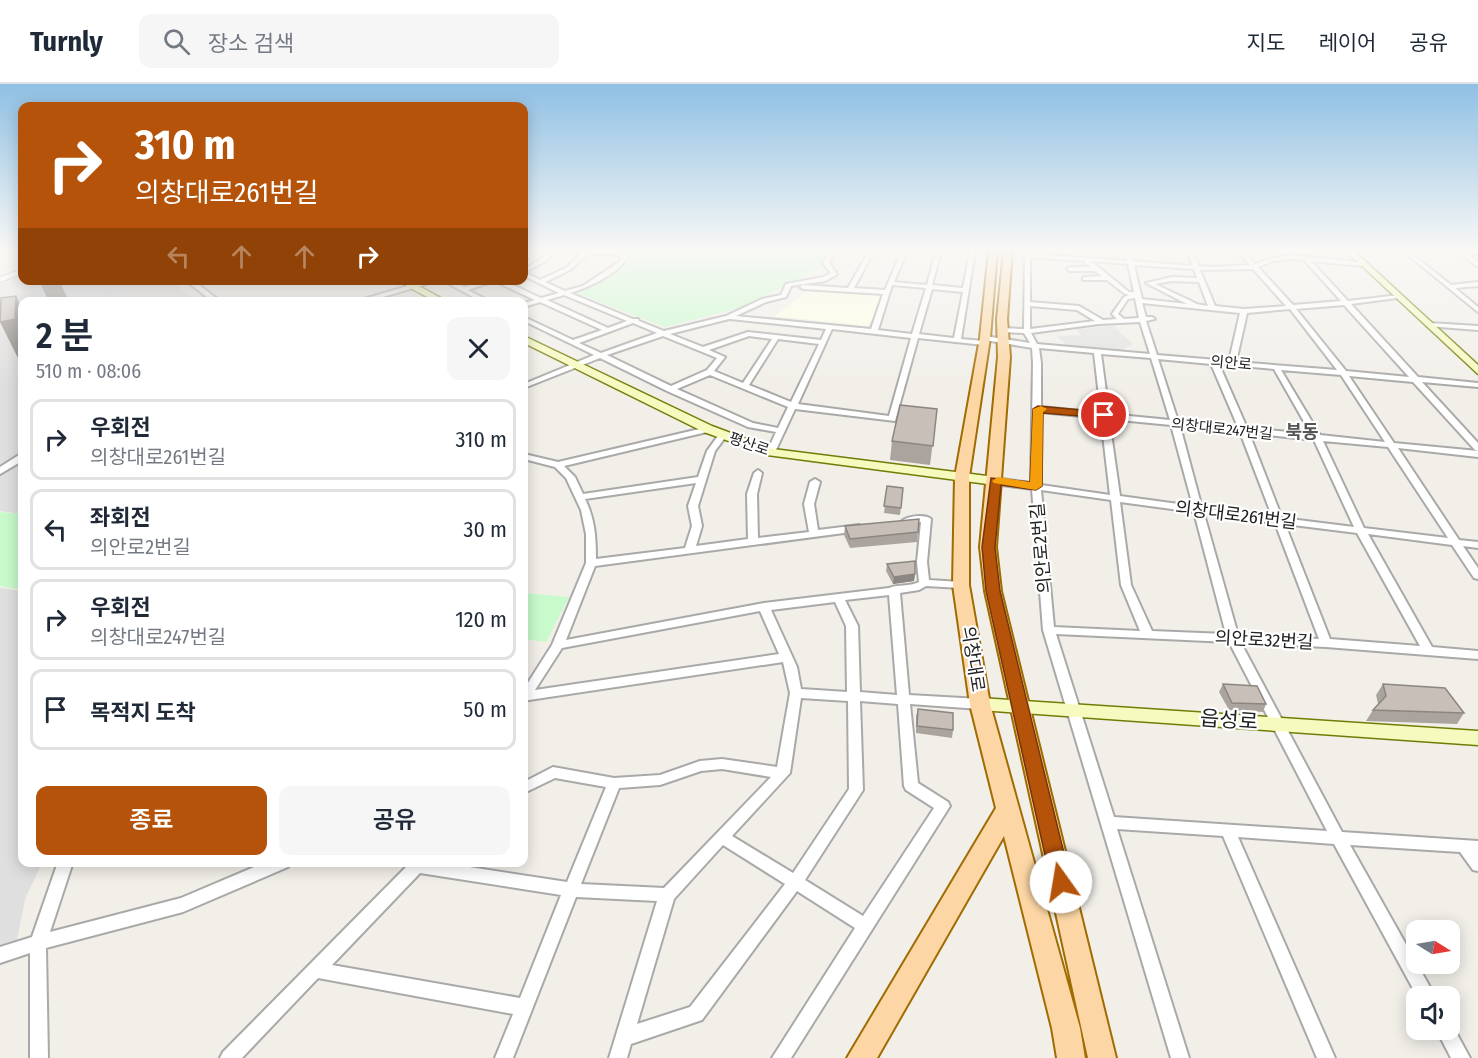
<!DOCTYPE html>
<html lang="ko">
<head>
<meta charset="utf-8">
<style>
	:root { --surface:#fff; --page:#f6f6f7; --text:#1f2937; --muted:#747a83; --line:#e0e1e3; --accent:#b45309 }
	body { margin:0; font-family:"Fira Sans Condensed","Noto Sans KR",sans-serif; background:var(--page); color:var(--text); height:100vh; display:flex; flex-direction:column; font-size:22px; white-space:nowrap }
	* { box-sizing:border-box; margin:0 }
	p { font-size:20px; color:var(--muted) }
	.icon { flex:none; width:33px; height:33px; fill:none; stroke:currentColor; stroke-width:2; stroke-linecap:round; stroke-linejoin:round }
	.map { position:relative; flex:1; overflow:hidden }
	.sheet { position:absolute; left:18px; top:213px; width:510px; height:570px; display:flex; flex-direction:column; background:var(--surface); border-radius:12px; box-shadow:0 3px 15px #0003 }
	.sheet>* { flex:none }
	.banner { position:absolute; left:18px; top:18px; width:510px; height:183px; border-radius:12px; box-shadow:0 3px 15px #0003; background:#b45309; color:#fff; overflow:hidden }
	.needle { width:39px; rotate:101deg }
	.controls { position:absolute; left:1406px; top:836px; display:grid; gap:12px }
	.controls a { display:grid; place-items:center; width:54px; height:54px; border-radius:12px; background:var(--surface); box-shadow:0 3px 15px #0003; font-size:30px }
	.pin { position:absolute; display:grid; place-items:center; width:51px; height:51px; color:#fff; margin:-26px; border:3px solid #fff; border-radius:50%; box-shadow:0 2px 6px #0007 }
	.me { position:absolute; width:66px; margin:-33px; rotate:347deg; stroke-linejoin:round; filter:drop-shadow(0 0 4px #0008) }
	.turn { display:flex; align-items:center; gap:21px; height:126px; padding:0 18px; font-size:27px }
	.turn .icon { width:78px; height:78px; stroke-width:2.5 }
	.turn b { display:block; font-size:42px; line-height:51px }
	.lanes { display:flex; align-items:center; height:57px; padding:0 18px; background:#0003; justify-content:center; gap:30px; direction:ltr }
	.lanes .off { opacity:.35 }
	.round { display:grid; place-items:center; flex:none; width:63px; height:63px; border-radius:12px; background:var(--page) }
	.headline { display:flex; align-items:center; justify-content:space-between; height:102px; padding:0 18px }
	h1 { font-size:36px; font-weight:600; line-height:45px }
	.primary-button { display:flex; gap:12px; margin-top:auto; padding:12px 18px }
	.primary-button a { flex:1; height:69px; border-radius:12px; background:var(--accent); color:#fff; font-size:24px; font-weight:600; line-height:69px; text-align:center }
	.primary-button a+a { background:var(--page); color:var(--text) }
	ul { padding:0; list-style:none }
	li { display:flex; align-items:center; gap:18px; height:81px; margin:0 12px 9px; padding:0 6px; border:3px solid var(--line); border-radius:12px }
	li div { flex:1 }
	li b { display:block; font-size:22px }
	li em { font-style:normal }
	header { display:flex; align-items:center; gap:36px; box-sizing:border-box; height:84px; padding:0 30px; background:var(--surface); border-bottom:2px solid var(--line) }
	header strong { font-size:28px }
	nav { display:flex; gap:33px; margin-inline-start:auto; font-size:21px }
	.search { width:420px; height:54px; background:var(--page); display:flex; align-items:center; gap:15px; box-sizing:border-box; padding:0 21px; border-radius:12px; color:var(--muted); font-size:22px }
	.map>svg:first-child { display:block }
	.residential { fill:#e0dfdf }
	.education { fill:#ffffe5 }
	.park { fill:#c8facc }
	.parking { fill:#e2e2e2 }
	.plaza { fill:#dddde8 }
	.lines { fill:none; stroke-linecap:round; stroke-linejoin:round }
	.minor-casing { stroke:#a9a9a9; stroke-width:4 }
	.tertiary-casing { stroke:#a9a9a9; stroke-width:2 }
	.secondary-casing { stroke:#707d05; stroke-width:3 }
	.primary-casing { stroke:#a06b00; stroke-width:4 }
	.minor { fill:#fff; fill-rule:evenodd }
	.tertiary { fill:#fff; fill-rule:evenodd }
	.secondary { fill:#f7fabf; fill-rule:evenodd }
	.primary { fill:#fcd6a4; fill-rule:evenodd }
	.wall { fill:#aba49e }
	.shaded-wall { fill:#8b8681 }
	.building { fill:#c7bfb8; stroke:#8b8681; stroke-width:1.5 }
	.route { fill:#b45309; stroke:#753606; stroke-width:1.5 }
	.slow { fill:#f59e0b }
	.labels { text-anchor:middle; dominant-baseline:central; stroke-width:4.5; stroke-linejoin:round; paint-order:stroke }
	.far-street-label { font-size:15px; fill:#222; stroke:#fff }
	.far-quarter-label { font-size:18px; font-weight:bold; fill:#555; stroke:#fff }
	.street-label { font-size:18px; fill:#222; stroke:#fff }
	.near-street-label { font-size:21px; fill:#222; stroke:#fff }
</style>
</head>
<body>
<header>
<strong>Turnly</strong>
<div class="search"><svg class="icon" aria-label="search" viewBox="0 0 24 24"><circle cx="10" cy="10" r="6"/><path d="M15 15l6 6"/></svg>장소 검색</div>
<nav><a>지도</a><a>레이어</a><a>공유</a></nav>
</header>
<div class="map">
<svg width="1478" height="974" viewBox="0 0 1478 974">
	<rect width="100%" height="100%" fill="#f2efe9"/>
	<path class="residential" d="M22,191v5l148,1 28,20 -176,1v150l-22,13v-181z
		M22,373v57l-22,-3v-40z
		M0,504l22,3v271l20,1 -17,36 -10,51 -15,5z"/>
	<path class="education" d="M811,204l76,7 -19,31 -93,-10z"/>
	<path class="park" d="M626,167h203l-2,13 -84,43 -78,20 -91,-35 54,-29z
		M0,428l22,2v76l-22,-4z
		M524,509l45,4 -23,45 -22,-3z"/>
	<path class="parking" d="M1113,242l20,18 -10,6 -56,-5 -10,-9 24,-1 -5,-6z"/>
	<path class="plaza" d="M63,196h72l6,2 -26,12 -30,6 -40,-2 -19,4 4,-6 -30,4v-2l38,-6z"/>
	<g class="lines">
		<defs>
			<path id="minor" d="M550,167h6l-12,11 -19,10 15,8 26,-12 16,-15h-10l-2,-2h54l3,6c-8,17 -40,31 -57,36l63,26h5l1,2 25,10 62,-15 36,-17 19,-4 5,-11 37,-7 8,-4 -8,-10 8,-12h5l-7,12 8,11 -1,1 -11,6 -34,5 -5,11 -20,5 -30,14 135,13 12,-35 -80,-5 -3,-2 3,-2 45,3 21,-37h5l-20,37 31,2 17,-39h5l-13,31 33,3 9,-34h5l-9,34 31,3 7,-37h5l-14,88 23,2 3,2 -3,2 -66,-7 -23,83 -100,-12 -20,43 -4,3 -4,-3 9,-20 -28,-5 -81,-36 -67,-33 -76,30v-4l70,-29 -70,-34v-4l49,23 29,-10 -62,-28 -16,5v-4l11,-3 -41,-19 -26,9 23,12h-9l-40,-22h9l13,7c38,-12 43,-4 77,11l18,-5 -35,-17v-7l16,-9zM589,169l31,2 1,2 -2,5 -36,24 -18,5 -20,-9 25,-12zM892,201l34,3 -14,46 -34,-4zM932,205l31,3 -9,46 -35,-4zM564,211l63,26 -19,7 -61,-28zM729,235h1l96,10 -5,11 -73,-8 -45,15 -33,-13zM633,239l24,10 -56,20 -22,-10zM832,245l79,9 -22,78 -91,-12zM663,252l54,22 -10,12 -36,16 -64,-31zM749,252l23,3 -29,44 -29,-12 11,-14 -16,-7zM778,255l41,5 -28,58 -42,-17zM710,291l78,32 -10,21 -25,-5 -76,-34z
				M1025,167h4l1,3 97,7 -2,-10h5l3,10 60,5 -6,-15h5l7,15 15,1 36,-2 -12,-14h5l12,13 15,-5 20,-4 76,8v2l-2,1 -53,-5 37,40 51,-6v2l-2,1 -46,6 67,73 60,6v4l-56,-5 56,61v8l-3,-1 -62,-68 -64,-6 45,67 84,8v6l-80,-9 61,92 19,2v6l-15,-2 15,22v11l-4,-1 -22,-33 -84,-11 64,113 46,4v8l-152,-12 -85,-4 101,189 136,9v30l-5,-1 -13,-18 -110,-7 85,151h-18l-83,-152 -96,-7 97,221h-18l-94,-222 -106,-7 72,229h-18l-128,-428 -11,-141 -37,-5 -5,-3 5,-3 36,5 2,-120 -1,-15 -47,-8 -3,-2 3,-2 45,7 -6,-10 -22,-1 -3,-2 3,-2 22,1zM1030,173l53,4 8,6h-21l-3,2 3,2h25l7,5 -17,1 -2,1v2h24l18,14 4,1 -5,2 -12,17 5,5 -14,1 -24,-14 -49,-4zM1290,175l14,1 37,41 -48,4 -35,-38 15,-6zM1091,177l37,3 6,28h-5zM1134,181l60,4 3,9 -25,-1 -26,6 41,21 -45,-5zM1253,185l33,37 -42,3 -29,-3 -15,-36zM1172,197l27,1 9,24 -12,-2 -1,-1 -40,-19zM1135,214l4,20 -15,1 -6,-5 10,-15zM1142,219l98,10 -11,48 -72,-6 -11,-34 9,-2 -3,-2h-6zM1344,221l65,72 -63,-6 -50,-62zM1030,222l47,4 18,11 -65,8zM1290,225l47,61 -101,-8 11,-49zM1140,238l10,32 -113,-10 -6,-11 68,-9zM1039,264l55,5 7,60 -60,-6v-44zM1101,270l50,4 19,62 -61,-6zM1158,275l53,5 27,63 -60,-6zM1219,280l55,5 37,65 -64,-6zM1281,286l60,5 44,67 -65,-7zM1041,328l60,6 9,77 -69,-10zM1109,335l62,6 22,81 -73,-10zM1180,342l60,6 32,84 -70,-8zM1249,349l65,7 40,87 -72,-9zM1323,357l65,6 60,91 -84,-10zM1041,406l70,10 10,85 19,46 -86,-4zM1120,418l74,10 32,122 -74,-3 -21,-46zM1204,430l71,9 44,116 -81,-4zM1285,440l72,9 63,113 -90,-7zM1056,550l173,8 98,189 -213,-14z
				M1403,167h5l43,34 27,-3v4l-23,2 23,19v5z
				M1446,167h32v3l-12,-1 12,9v5l-19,-14z
				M185,196h8l28,22h-8z
				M428,196h12l-74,22h-12z
				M1429,239l49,3v4l-51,-4v-2z
				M708,343h3v4l-147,35 11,11 8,17 115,-17 9,-26 13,-18 3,-1 4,3 -12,16 -17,55 4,20 -6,20 52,-7 -1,-45 7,-21 4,-3 4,3 -5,21 1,44 51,-6 -5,-28 6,-22 5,-3 5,3 -6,22 4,26 41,-5 5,3 -5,3 -264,35 -29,74 198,-37 125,-15c9,-4 20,-1 30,-6l-2,-20 4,-40 -14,2 -5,-3c6,-5 23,-7 29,-2l-4,43 2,18 32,2 5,3 -5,3 -35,-2 -7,4 -19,3 9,102 71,4 4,2 2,3 -2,3 -4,2 -70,-5 8,79 30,19 2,4 -159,252h-19l83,-130 -58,-37 -95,129 -71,24 -4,14h-18l48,-157 -81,-4 -63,161h-18l18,-44 -195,-36 -76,80h-22l3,-6 188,-190h26l130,20 39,-95 -51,-9 -31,15v-11l29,-15 61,11 46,-3 40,-14 22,-2 55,8 13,-74 -7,-31 -254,38 -5,2v-13l28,-44 34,-82v-29l-5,-24 -15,-32 -11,-11 -31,-8v-5l34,8zM696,399l-8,23 4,20 -7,22 -89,11c0,-21 -1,-40 -11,-60zM889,511l8,100 -37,-3 -2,-66 -13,-26zM835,518l11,24 1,66 -46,-3 -4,-22 -26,-57zM760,527l19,43 -244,36 27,-42zM801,614l47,3 1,88 -56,84 -61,-37 58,-63zM860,617l38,3 6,82 2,4 28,18 -71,108 -58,-36 58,-90zM722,685l49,8 -107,111 -83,-4 38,-96 41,-3 41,-14zM723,761l62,39 -95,123 -53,17 37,-125zM420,789l141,22 -41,103 -188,-33z
				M19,371h3v6l-22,13v-7z
				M58,778h15l-23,70 131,-34 85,-36h24l-2,5 -105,45 -137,36 2,110h-18v-105l-30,10v-16l32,-10z
				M1449,938l2,1 19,35h-19l-15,-29h13z"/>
			<path id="tertiary" d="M19,186h3v4l-22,8v-5z"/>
			<path id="secondary" d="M1346,167h8l124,114v9z
				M396,196h12l40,22h-12z
				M524,252l188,90 61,23 222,28 7,4 -7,4 -228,-30 -63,-23 -180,-89z
				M980,614l498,33v14l-498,-35 -6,-1 -3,-5 3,-5z"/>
			<path id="primary" d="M989,167h8l-7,87 -21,139v108l21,119 90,324 5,30h-28l-5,-30 -48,-192 -127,222h-30l149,-250 -26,-104 -17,-119 2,-108 25,-139z
				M1004,167h8l-5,68 3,38 -14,190 5,44 115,467h-28l-103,-467 -5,-44 18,-190 -1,-38z"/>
		</defs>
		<use href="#minor" class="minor-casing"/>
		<use href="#tertiary" class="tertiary-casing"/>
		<use href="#secondary" class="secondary-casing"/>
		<use href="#primary" class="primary-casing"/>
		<use href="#minor" class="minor"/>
		<use href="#tertiary" class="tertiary"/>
		<use href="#secondary" class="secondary"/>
		<use href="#primary" class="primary"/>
	</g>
	<path class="wall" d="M937,325l-7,56 -40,-5 2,-19z
		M887,402l16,2 -3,27 -16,-2z
		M845,442l73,6 -1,10 -67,6 -6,-13z
		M887,480l28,10 -1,7 -21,3 -7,-13z
		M1223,600l43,20 -3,8 -34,-2 -10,-18z
		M1383,600l81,29 -7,11 -91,-3 7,-11 5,-6 -2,-9z
		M918,625l35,21 -1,8 -36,-5v-17z"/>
	<path class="shaded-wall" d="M39,196h20l10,22h-20z
		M16,212l6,13v57l-22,-44z
		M915,490l-1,7 -21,3 1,-7z"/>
	<path class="building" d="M16,212l-1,23 -15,3 1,-24z
		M900,321l37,4 -4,37 -41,-5z
		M887,402l16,2 -2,20 -17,-2z
		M919,435l-1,13 -68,7 -5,-13z
		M915,477v13l-21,3 -7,-13z
		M1223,600l34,2 9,18 -34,-1z
		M1383,600l62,4 19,25 -91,-3 13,-14z
		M918,625l35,4v17l-36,-4z"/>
	<linearGradient id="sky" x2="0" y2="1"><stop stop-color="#8fc0e4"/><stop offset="0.55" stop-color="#f9f8f5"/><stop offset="1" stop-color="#f9f8f5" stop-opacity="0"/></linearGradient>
	<rect width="1478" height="303" fill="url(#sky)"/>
	<path class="route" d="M1038,322l66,6 5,3 -5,3 -61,-5 -1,73 -6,4 -35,-5 -6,62 5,44 71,291 -3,7 -7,2 -7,-2 -3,-7 -65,-291 -4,-44 9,-69 39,4 3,-73z"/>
	<path class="slow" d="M1041,322l6,3 -4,3 -1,74 -6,4 -42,-7 -2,-2 6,-4 32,5 3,-73z"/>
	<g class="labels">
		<g class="far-street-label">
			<text transform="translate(1231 279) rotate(5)">의안로</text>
			<text transform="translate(1222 345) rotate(6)">의창대로247번길</text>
			<text transform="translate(749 360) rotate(19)">평산로</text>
		</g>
		<g class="far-quarter-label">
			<text x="1302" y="348">북동</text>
		</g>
		<g class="street-label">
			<text transform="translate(1236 431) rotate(7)">의창대로261번길</text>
			<text transform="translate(1041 464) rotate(-95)">의안로2번길</text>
			<text transform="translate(1264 556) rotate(3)">의안로32번길</text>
			<text transform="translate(973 575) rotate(81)">의창대로</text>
		</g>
		<g class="near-street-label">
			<text transform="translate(1229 636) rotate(4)">읍성로</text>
		</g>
	</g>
</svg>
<div class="controls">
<a><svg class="needle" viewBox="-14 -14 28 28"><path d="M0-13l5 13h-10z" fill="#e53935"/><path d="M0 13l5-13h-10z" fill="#747a83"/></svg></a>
<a><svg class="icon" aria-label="sound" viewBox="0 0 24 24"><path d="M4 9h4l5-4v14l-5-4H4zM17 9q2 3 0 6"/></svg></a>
</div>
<div class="pin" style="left:1104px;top:331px;background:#d93025"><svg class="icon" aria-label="arrive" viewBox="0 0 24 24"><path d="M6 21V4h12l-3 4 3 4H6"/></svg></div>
<svg class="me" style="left:1061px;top:798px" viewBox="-20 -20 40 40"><circle r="19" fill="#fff"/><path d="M0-13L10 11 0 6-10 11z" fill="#b45309"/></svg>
<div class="banner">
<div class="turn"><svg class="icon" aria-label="right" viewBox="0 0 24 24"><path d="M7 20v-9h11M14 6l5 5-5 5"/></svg><div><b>310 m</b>의창대로261번길</div></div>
<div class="lanes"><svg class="icon off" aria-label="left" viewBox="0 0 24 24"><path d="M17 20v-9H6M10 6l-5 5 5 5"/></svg><svg class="icon off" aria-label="ahead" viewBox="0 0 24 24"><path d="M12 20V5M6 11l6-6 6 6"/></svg><svg class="icon off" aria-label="ahead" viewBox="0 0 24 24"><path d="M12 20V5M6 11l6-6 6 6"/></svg><svg class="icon" aria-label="right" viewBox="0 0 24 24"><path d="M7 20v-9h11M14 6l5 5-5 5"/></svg></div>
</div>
<section class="sheet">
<div class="headline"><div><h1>2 분</h1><p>510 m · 08:06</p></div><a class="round"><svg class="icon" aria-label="close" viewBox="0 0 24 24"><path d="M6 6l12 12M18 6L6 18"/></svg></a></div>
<ul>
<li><svg class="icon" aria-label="right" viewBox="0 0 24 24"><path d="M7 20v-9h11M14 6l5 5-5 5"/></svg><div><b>우회전</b><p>의창대로261번길</p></div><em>310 m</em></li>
<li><svg class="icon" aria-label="left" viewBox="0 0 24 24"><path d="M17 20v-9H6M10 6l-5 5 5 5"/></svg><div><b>좌회전</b><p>의안로2번길</p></div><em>30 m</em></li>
<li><svg class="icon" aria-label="right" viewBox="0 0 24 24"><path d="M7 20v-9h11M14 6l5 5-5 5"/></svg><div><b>우회전</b><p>의창대로247번길</p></div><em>120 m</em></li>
<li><svg class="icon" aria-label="arrive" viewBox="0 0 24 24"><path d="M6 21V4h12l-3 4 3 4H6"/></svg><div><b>목적지 도착</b></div><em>50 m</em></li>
</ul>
<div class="primary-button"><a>종료</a><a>공유</a></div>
</section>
</div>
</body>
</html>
